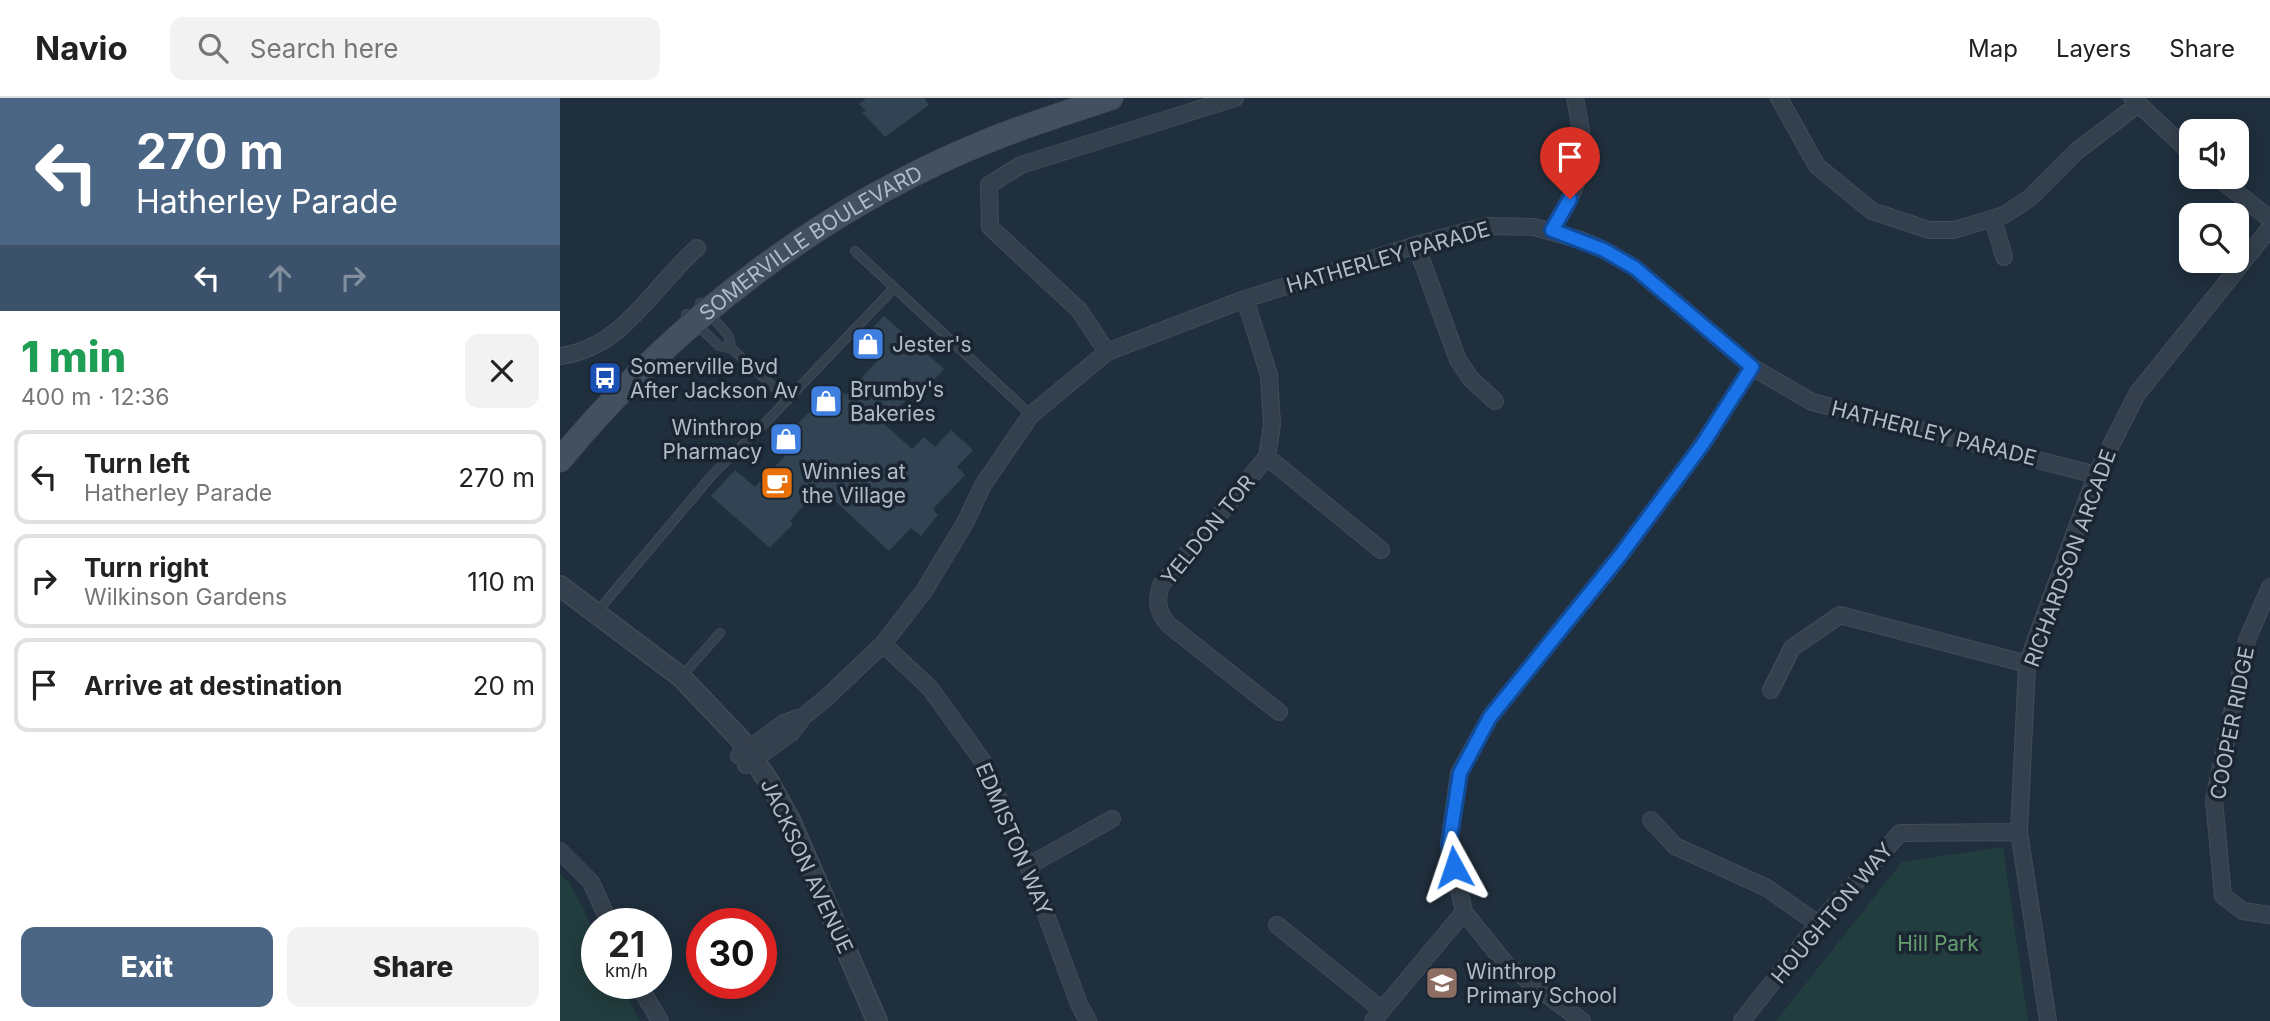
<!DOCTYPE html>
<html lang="en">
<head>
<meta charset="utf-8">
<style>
	:root { --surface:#fff; --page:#f2f2f2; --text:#222; --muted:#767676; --line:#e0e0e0; --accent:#4b6685 }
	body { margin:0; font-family:Inter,sans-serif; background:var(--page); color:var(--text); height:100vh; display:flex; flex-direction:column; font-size:26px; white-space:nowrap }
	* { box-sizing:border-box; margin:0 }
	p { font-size:23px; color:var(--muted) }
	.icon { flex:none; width:38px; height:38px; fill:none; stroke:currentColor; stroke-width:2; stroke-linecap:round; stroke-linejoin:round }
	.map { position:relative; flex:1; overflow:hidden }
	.sheet { display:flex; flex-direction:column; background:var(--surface); width:560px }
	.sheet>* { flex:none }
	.guide { background:#4b6685; color:#fff; overflow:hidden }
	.controls { position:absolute; left:1619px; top:21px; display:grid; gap:14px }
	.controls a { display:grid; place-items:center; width:70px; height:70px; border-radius:14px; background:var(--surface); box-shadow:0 4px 18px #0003; font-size:35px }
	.speed { position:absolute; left:21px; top:810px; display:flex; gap:14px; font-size:35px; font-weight:700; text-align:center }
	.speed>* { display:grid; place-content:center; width:91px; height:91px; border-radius:50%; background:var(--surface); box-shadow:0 4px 18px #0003; line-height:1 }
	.speed small { font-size:18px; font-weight:400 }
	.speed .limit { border:10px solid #d22; background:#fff; color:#111 }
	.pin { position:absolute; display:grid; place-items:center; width:60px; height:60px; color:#fff; margin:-72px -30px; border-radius:50% 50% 50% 0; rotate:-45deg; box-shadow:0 0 7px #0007 }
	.pin .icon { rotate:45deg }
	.me { position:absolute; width:77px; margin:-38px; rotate:355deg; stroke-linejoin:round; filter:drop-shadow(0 0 5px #0008) }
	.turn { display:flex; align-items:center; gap:24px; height:147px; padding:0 21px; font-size:32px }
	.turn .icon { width:91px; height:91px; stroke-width:2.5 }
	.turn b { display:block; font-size:49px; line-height:60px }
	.lanes { display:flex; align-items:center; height:66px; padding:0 21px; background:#0003; justify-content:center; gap:35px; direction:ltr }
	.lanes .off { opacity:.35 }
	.round { display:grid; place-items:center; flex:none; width:74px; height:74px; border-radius:14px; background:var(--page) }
	.headline { display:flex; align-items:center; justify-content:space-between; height:119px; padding:0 21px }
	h1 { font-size:42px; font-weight:800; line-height:52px; color:#1e9e55 }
	.button { display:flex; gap:14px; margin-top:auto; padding:14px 21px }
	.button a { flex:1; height:80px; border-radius:14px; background:var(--accent); color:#fff; font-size:28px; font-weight:800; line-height:80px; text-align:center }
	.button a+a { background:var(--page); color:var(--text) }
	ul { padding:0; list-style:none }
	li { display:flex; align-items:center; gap:21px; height:94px; margin:0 14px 10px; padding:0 7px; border:4px solid var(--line); border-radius:14px }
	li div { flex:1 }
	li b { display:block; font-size:26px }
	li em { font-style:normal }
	header { display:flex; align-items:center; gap:42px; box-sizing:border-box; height:98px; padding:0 35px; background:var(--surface); border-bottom:2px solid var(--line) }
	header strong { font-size:33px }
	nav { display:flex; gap:38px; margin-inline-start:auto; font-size:24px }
	.search { width:490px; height:63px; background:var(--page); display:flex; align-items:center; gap:18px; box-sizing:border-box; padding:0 24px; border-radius:14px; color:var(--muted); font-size:26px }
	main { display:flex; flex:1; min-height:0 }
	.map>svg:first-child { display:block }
	.green { fill:#223d3e }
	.building { fill:#324354 }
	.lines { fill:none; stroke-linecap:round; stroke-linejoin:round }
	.service-casing { stroke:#414c59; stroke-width:10 }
	.minor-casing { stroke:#414c59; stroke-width:18 }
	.tertiary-casing { stroke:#414c59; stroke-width:22 }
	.secondary-casing { stroke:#414c59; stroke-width:25 }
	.service { stroke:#34404d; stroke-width:8 }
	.minor { stroke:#34404d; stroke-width:16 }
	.tertiary { stroke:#34404d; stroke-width:19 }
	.secondary { stroke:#425060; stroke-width:23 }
	.route-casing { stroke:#114b97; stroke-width:18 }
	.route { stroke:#1a73e8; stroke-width:12 }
	.labels { text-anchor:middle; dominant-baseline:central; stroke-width:7; stroke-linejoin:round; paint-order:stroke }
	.street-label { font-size:21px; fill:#b0bbc9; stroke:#1a2531 }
	.poi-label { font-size:21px; fill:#b0bbc9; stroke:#1a2531; text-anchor:start }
	.park-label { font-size:21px; fill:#659c6d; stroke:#1a2531 }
</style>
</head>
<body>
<header>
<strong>Navio</strong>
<div class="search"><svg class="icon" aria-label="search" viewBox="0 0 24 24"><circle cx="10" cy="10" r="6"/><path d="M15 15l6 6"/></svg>Search here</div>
<nav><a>Map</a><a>Layers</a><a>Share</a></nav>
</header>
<main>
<section class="sheet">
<div class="guide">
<div class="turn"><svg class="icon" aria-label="left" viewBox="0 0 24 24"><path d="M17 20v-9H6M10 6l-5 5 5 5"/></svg><div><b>270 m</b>Hatherley Parade</div></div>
<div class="lanes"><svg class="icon" aria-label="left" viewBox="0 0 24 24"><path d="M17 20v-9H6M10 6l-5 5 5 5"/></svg><svg class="icon off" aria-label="ahead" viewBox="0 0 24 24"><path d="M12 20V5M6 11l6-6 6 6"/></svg><svg class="icon off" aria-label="right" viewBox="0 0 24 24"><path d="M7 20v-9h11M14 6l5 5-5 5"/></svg></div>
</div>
<div class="headline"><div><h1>1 min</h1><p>400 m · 12:36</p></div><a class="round"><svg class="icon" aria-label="close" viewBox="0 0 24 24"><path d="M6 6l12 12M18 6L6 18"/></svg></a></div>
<ul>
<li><svg class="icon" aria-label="left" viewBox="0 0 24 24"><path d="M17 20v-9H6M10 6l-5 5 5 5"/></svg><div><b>Turn left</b><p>Hatherley Parade</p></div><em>270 m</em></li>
<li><svg class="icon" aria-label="right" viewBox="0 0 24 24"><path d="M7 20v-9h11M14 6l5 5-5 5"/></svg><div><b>Turn right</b><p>Wilkinson Gardens</p></div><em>110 m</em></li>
<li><svg class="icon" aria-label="arrive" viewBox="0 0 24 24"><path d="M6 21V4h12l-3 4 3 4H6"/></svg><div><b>Arrive at destination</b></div><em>20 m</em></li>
</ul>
<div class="button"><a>Exit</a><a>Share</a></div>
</section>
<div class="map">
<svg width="1710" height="923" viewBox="0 0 1710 923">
	<rect width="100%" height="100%" fill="#202f3d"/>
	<path class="green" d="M1443,749l25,174h-252l126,-159z
		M0,776l11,11 26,51v48h24l19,37h-80z"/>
	<path class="building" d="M306,0h58l5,7 -44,32 -23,-25 4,-1 -7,-7z
		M324,218l60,53 -25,27 -5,-4 -31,31 29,26 12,-12 11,10 16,-17 22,20 -16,17 8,8 -32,34 5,6 -17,21 -10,-8 -22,23 -69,-64 -30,34 3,3 -23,24 -59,-52 24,-26 20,17 35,-36 -10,-9 55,-56 11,9 32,-35 -19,-18z"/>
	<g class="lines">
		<defs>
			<path id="service" d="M295,153l176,164
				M140,205l28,32 4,14
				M126,216l33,32 13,3 56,51
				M36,515l117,-139 55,-54 126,-132
				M121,579l39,-44"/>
			<path id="minor" d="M1219,0l38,68 55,45 57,19h25l50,-15 26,-17 47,-47 60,-46
				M1572,0l59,55
				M1657,79l53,42
				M1433,121l11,38
				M992,132c32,-53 36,-70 23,-132
				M856,147l42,115 13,19 24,22
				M685,201l24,76 3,50 -5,32 -106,128c-5,17 -4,27 8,40l110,87
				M547,254l-28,-42 -89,-83 -1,-42 32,-20 214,-67
				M0,258c64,-8 93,-70 137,-108
				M707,359l114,93
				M1710,489l-23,53 -33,160 9,96 20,15 27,4
				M323,546l46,43 53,73 46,106 51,138 9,17
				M1211,592l21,-42 48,-33 187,49
				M179,658l45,-33 20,-7
				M186,667l45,-32 13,-17 21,-17 58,-55 41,-53 41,-68 18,-38 48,-70 76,-63 138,-53 171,-54 71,-19 47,1 47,13 23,10 31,18 117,99 60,35 284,73
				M1091,722l24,26 92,42 51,36
				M0,753l31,31 19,42
				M468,768l84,-47
				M717,827l105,85
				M78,886l22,37
				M813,923l91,-109
				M1022,923l-77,-58 -41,-51 -15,-68 10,-71 31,-56 129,-160 83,-112 50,-78
				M1182,923l76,-97 82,-91 119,-1
				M1488,923l-29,-189 8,-168 69,-189 41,-81 133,-166"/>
			<path id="tertiary" d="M0,488l121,91 59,62 29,43 22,40 86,199"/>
			<g id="secondary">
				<path id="s1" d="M0,362c113,-137 260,-251 425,-318 41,-17 84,-30 126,-44"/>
			</g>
		</defs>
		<use href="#service" class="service-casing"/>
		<use href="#minor" class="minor-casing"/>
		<use href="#tertiary" class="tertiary-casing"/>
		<use href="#secondary" class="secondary-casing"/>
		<use href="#service" class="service"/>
		<use href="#minor" class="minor"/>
		<use href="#tertiary" class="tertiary"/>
		<use href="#secondary" class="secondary"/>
	</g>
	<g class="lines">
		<defs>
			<path id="route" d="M894,769l-5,-23 11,-71 30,-56 129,-160 83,-112 50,-78 -117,-99 -31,-18 -52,-20 18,-31"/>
		</defs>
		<use href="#route" class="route-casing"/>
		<use href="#route" class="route"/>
	</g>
	<defs>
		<symbol id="shop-square" viewBox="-11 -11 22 22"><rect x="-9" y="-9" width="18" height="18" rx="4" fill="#3f7fe0" stroke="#1a2531"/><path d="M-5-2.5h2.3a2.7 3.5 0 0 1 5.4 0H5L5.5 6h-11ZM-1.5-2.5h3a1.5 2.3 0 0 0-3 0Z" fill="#fff"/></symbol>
		<symbol id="bus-square" viewBox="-11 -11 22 22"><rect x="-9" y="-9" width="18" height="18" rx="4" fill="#1a4fb4" stroke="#1a2531"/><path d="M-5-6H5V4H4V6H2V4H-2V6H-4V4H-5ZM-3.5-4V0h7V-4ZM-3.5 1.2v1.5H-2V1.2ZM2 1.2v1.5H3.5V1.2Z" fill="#fff"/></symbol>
		<symbol id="cafe-square" viewBox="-11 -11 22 22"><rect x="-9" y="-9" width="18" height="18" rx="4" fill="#e8710a" stroke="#1a2531"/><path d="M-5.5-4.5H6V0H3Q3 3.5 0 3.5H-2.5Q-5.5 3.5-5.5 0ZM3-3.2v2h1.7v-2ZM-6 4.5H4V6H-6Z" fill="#fff"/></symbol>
		<symbol id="school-square" viewBox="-11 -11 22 22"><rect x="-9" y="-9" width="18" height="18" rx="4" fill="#8d6e63" stroke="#1a2531"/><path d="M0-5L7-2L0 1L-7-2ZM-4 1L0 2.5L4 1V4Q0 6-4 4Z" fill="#fff"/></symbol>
	</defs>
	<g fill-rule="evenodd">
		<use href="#shop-square" x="289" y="227" width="38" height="38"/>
		<use href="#bus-square" x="26" y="261" width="38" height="38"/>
		<use href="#shop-square" x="247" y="284" width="38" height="38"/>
		<use href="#shop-square" x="207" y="322" width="38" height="38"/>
		<use href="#cafe-square" x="198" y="366" width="38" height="38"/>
		<use href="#school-square" x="863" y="866" width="38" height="38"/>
	</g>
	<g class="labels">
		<g class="street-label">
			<text stroke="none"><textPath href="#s1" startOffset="334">SOMERVILLE BOULEVARD</textPath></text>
			<text transform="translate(828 159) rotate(-16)">HATHERLEY PARADE</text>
			<text transform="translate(1374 335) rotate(14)">HATHERLEY PARADE</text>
			<text transform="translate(648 432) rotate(-51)">YELDON TOR</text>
			<text transform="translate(1510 460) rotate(-70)">RICHARDSON ARCADE</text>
			<text transform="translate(1672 625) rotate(-79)">COOPER RIDGE</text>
			<text transform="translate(454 741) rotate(67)">EDMISTON WAY</text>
			<text transform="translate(247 768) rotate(65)">JACKSON AVENUE</text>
			<text transform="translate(1272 815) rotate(-50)">HOUGHTON WAY</text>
		</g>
		<g class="poi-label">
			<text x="332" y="246">Jester's</text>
			<text x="70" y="268">Somerville Bvd<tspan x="70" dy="24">After Jackson Av</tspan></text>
			<text x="290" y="291">Brumby's<tspan x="290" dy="24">Bakeries</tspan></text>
			<text x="202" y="329" text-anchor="end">Winthrop<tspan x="202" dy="24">Pharmacy</tspan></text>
			<text x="242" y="373">Winnies at<tspan x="242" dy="24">the Village</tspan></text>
			<text x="906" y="873">Winthrop<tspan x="906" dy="24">Primary School</tspan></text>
		</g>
		<g class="park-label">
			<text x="1378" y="845">Hill Park</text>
		</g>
	</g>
</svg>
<div class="controls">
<a><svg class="icon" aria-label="sound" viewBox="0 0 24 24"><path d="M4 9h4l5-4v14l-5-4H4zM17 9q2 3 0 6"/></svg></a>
<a><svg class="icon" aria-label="search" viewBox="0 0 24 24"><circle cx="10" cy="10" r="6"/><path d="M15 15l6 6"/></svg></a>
</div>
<div class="speed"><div>21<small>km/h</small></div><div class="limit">30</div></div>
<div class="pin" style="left:1010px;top:101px;background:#d93025"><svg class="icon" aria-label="arrive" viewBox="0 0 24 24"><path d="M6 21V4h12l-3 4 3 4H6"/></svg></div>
<svg class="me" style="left:894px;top:769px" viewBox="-20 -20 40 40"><path d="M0-17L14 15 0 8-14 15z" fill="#1a73e8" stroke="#fff" stroke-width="4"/></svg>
</div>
</main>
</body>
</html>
